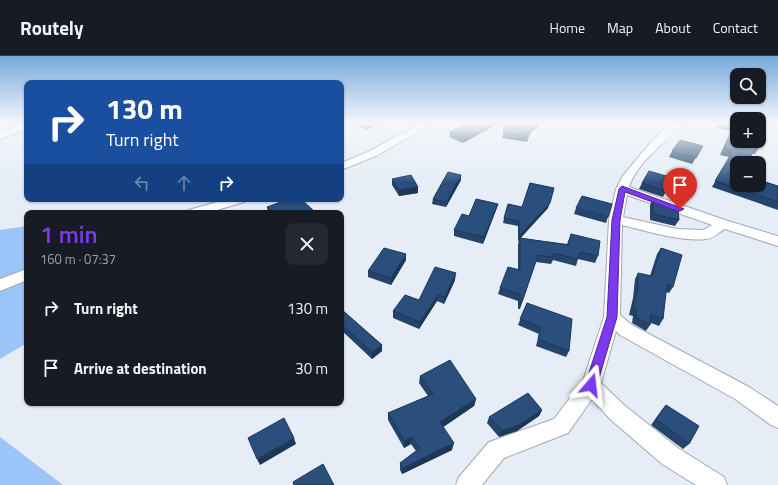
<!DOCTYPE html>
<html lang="en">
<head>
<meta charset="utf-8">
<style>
	:root { --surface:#171b24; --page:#242831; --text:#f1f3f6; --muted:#9ea1a6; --line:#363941; --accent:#7c3aed }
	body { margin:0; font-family:"Titillium Web",sans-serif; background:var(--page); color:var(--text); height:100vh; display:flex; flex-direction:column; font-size:15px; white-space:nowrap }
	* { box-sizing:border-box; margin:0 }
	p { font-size:13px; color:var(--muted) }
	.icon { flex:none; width:22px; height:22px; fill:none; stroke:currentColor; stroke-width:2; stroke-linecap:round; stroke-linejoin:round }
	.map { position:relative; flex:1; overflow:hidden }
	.sheet { position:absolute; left:24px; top:154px; width:320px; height:196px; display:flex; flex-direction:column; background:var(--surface); border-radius:8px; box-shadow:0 1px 3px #0004 }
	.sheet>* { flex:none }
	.banner { position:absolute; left:24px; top:24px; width:320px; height:122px; border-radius:8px; box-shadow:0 1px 3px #0004; background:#1a4fa0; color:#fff; overflow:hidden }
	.tools { position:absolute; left:730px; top:12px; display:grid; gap:8px }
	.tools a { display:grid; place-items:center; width:36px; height:36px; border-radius:8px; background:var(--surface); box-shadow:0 1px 3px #0004; font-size:20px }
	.pin { position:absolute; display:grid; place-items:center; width:34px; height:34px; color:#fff; margin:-41px -17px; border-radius:50% 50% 50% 0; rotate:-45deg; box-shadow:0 0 4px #0007 }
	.pin .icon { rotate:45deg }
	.me { position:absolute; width:44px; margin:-22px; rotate:17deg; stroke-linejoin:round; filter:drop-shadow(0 0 3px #0008) }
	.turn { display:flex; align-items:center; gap:14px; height:84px; padding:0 16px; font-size:18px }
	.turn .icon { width:52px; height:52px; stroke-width:2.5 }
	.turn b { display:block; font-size:28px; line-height:34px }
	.lanes { display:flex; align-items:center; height:38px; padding:0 16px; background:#0003; justify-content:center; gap:20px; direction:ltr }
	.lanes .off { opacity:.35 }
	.round { display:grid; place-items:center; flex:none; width:42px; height:42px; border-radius:8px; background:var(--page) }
	.head { display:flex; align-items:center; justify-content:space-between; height:68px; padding:0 16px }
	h1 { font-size:24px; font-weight:600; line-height:30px; color:var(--accent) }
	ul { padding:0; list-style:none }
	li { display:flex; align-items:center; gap:12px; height:60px; padding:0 16px }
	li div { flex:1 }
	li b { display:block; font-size:15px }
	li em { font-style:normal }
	header { display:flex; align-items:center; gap:24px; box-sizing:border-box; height:56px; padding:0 20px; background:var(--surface); border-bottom:1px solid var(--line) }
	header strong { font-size:19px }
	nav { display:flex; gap:22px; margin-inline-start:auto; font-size:14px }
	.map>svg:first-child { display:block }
	.green { fill:#9bc4f8 }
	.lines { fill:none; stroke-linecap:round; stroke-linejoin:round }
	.minor-casing { stroke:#a1a8b1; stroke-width:2 }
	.minor { fill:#fff; fill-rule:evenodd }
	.wall { fill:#24446c }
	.shaded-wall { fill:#1d3758 }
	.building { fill:#2a4f7d; stroke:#1d3758 }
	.route { fill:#7c3aed; stroke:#51269a }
</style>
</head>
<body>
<header>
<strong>Routely</strong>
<nav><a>Home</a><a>Map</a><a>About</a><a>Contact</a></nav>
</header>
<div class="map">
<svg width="778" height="429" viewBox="0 0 778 429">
	<rect width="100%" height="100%" fill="#e6edf6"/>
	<path class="green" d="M27,170v117l-27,16v-129z
		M0,381l63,48h-63z"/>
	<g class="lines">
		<defs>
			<path id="minor" d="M27,67v6l-27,10v-6z
				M421,67h13l-58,33 -35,14v-7l27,-11z
				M671,67h11c-16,20 -45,39 -53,64l99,34 50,15v10l-53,-17c-6,3 -12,10 -19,10 -26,3 -58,-8 -84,-14l-2,90 12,10 117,62 29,19v22l-7,-3 -36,-26 -115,-64 -4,-4 -15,52 23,22 54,43 46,29 3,8h-31l-34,-21 -52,-45 -18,-20 -24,34 -64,25 -22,27h-26l3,-8 30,-35 65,-23 29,-38 21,-64 5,-97 7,-31 6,-12 30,-36zM627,139l85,30 -9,5 -26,-1 -54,-12z
				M227,143h19l-2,3 -37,11h-19l1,-3z
				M27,213v11l-27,11v-12z"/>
		</defs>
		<use href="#minor" class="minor-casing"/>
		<use href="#minor" class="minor"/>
	</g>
	<path class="wall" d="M352,67h30l-16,7z
		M467,67l-4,20 -14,-6 1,-5z
		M504,67l34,4 -8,6 -3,9 -25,-4 3,-8 -2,-1z
		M718,67h16l-4,8 -14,-3z
		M734,70l25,22 -4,6h-3l-5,8 -11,-3 -4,14 46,13v24l-66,-23 17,-30 -9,-2 10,-23z
		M703,90l-11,18 -23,-7 3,-6z
		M673,122l-10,19 -24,-8 3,-6z
		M392,123l26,8v6l-19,3 -7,-11z
		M461,124l-15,27 -14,-3 1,-5z
		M653,142l26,22 -4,6 -25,-6v-15z
		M498,148l-2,6 -13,34 -29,-8v-6l15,-14z
		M267,151l48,5v1h-47z
		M522,151l26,1 -28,30 47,6 4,-10 27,22 -3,7 -17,-4 -2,7 -23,-6 -2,4 -15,-2 -16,47h-2v-8l-20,-7 2,-6 18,-18v-25l1,-6 -1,2v-15l-15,-3 1,-5z
		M576,152l32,9 -2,6 -32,-9z
		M661,192l12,39 -4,6 -3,-1 -3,27 -4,7 -8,-3 -1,2 -4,6 -14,-8 1,-7 -4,-1 4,-17 2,-19 3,-6 12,3 7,-22z
		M406,204l-15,25 -23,-8v-6z
		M455,224l-11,24 -7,-3 -18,28 -26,-11v-7l26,-11z
		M527,247l42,48 -3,6 -30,-11 3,-12 -21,-9z
		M341,253l41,36v6l-10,8 -31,-29z
		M420,320l56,23 -2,7 -31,21 9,23 -50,24 -2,-4v-7l16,-12 -5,-7 -7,4 -16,-28v-7l40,-17 -9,-13z
		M666,349l23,39 -6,5 -32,-24 10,-14z
		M542,354l-3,6 -22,15 -18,6 -12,-14 2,-6z"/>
	<path class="shaded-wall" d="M376,67h6l-16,7v-2z
		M492,67h8l-37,20 1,-5z
		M537,67h2l-1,4 -8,6 -3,9 4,-14z
		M461,119v5l-15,27 1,-5z
		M418,131v6l-19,3v-6z
		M177,143h10l-9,2z
		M550,147l-2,5 -30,33 1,-5z
		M498,148l-2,6 -13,34 1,-7z
		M406,198v6l-15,25v-7z
		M456,217l-1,7 -11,24 1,-7z
		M438,239l-1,6 -18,28 1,-7z
		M382,289v6l-10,8v-7z
		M476,343l-2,7 -35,24 1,-8z
		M542,354l-3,6 -22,15 -18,6 3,-6z
		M412,381l-1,7 -7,4v-7z
		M294,382l2,6 -36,21 -3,-6z
		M454,387l-2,7 -50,24 1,-6z"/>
	<path class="building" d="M358,67h18l-10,5z
		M467,67h25l-28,15 -14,-6z
		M504,67h33l-6,5 -3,9 -25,-4 3,-8z
		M734,67l-2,4 -13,-3v-1z
		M734,70l3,1v14h22v-7h3l-3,14 -4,-1 -4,9 -13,-3 -6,20 5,1v11h22v-5l19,6v16l-63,-21 18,-30 -9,-2z
		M680,84l23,6 -7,12 -24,-7z
		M649,115l24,7 -7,13 -24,-8z
		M448,116l13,3 -14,27 -14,-3z
		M411,119l7,12 -19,3 -7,-11z
		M530,127l24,5 -4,15 -31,33v-15l-15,-3 4,-14 14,3z
		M582,140l30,8 -4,13 -32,-9z
		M653,142l25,9 1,13 -26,-6z
		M289,143h12l14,13 -43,1 -5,-6z
		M476,143l22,5 -14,33 -30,-7 8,-16 7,2z
		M571,178l29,7 -2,15 -18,-4 -2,7 -25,-6v4l-15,-2 -16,47h-2v-8l-20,-6 8,-21 12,3v-32l48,7z
		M384,192l22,6 -15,24 -23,-7z
		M661,192l21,7 -9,32 -6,-3 -4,35 -12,-4 -1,10 -14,-8 1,-7 -4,-1 4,-17 1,-19 14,3z
		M435,211l21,6 -11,24 -7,-2 -18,27 -27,-11 12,-16 14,5z
		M527,247l45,16 -3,32 -31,-12 3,-12 -21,-8z
		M341,253l41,36 -10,7 -31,-28z
		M450,304l26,39 -36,23 14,21 -51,25 -3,-5 20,-15 -8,-11 -8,4 -16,-28 45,-19 -13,-18z
		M528,337l14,17 -23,15 -17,6 -13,-14z
		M666,349l33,21 -10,18 -33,-25z
		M284,362l10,20 -37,21 -9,-21z
		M323,408l11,21h-40l-1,-3z"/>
	<linearGradient id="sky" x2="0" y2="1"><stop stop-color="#77a8dc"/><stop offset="0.53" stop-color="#f4f7fb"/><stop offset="1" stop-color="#f4f7fb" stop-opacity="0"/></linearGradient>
	<rect width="778" height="127" fill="url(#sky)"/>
	<path class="route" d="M622,130l62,23 -4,2h-3l-52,-19 -5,28 -3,97 -20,68 -2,3 -4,2 -4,-2 -2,-3 22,-68 5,-97 7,-31z"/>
</svg>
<div class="tools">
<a><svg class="icon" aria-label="search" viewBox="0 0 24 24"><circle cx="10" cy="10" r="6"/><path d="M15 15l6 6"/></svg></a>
<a>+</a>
<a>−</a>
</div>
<div class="pin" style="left:680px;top:153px;background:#d93025"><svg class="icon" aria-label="arrive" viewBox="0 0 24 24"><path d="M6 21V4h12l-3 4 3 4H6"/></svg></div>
<svg class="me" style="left:591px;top:329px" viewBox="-20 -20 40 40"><path d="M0-17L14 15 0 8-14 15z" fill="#7c3aed" stroke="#fff" stroke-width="4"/></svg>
<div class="banner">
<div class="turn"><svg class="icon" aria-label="right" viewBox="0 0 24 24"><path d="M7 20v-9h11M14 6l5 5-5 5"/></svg><div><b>130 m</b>Turn right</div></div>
<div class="lanes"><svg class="icon off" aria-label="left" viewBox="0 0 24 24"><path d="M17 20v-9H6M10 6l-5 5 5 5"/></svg><svg class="icon off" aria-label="ahead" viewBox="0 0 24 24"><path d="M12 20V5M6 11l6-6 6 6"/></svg><svg class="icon" aria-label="right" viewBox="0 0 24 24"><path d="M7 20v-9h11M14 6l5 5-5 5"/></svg></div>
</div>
<section class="sheet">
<div class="head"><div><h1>1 min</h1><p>160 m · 07:37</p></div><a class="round"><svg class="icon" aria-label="close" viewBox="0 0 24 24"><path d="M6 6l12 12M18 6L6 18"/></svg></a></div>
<ul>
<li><svg class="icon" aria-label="right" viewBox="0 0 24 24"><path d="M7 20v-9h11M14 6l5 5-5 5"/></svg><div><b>Turn right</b></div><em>130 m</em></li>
<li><svg class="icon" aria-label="arrive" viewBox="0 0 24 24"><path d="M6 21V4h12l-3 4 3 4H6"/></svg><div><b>Arrive at destination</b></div><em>30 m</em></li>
</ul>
</section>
</div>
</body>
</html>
